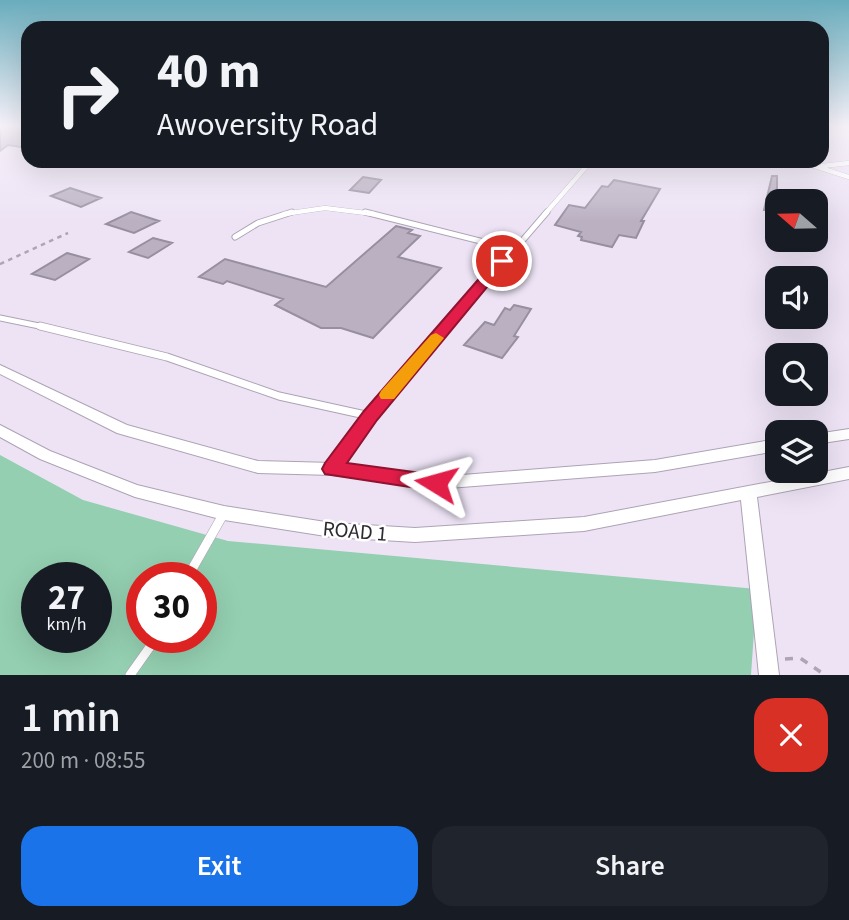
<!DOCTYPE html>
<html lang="en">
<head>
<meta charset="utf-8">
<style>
	:root { --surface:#171b24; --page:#20242c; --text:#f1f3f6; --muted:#9ea1a6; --accent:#1a73e8 }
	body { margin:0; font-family:"Source Sans 3",sans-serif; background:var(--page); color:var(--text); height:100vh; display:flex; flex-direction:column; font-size:26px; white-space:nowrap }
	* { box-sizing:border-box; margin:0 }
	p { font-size:23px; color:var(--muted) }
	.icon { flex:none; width:38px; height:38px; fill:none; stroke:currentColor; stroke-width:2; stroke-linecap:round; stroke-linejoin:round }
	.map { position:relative; height:675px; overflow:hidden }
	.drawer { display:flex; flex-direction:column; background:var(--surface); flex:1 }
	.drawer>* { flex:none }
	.hud { position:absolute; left:21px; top:21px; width:808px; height:147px; border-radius:21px; box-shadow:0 7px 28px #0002; background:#171b24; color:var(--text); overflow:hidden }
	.needle { width:46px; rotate:290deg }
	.tools { position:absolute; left:765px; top:189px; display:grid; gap:14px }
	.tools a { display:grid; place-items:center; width:63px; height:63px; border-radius:14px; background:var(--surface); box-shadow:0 7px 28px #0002; font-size:35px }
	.speed { position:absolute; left:21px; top:562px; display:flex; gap:14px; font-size:35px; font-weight:700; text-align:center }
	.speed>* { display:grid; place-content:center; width:91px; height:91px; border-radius:50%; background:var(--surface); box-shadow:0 7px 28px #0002; line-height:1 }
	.speed small { font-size:18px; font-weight:400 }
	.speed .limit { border:10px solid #d22; background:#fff; color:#111 }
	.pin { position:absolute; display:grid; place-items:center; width:60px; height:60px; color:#fff; margin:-30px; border:4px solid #fff; border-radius:50%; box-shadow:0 2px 7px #0007 }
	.me { position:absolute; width:77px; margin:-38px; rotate:278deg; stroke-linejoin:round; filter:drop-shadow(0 0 5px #0008) }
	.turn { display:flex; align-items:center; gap:24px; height:147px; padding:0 21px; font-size:32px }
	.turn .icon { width:91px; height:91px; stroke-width:2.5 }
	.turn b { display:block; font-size:49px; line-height:60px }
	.round { display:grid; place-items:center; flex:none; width:74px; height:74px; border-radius:21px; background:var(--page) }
	.headline { display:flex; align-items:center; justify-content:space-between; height:119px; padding:0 21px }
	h1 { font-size:42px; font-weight:600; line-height:52px }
	.primary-button { display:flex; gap:14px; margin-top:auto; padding:14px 21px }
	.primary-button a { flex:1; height:80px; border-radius:21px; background:var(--accent); color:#fff; font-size:28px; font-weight:600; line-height:80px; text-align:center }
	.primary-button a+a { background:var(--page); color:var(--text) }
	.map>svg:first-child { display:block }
	.green { fill:#94cfb1; fill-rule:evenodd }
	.building { fill:#bab0c2; stroke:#978f9f; stroke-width:2 }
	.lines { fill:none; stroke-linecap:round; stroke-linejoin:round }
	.service-far3-casing { stroke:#aca3b4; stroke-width:5 }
	.service-far2-casing { stroke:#aca3b4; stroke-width:7 }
	.service-far1-casing { stroke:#aca3b4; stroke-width:9 }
	.service-casing { stroke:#aca3b4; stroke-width:10 }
	.minor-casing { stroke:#aca3b4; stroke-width:2 }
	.path-far1 { stroke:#ada5b3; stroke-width:2.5; stroke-dasharray:4.5 4.5; stroke-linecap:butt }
	.path { stroke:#ada5b3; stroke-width:3.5; stroke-dasharray:8 8; stroke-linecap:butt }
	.service-far3 { stroke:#fff; stroke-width:4.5 }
	.service-far2 { stroke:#fff; stroke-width:5 }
	.service-far1 { stroke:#fff; stroke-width:7 }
	.service { stroke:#fff; stroke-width:9 }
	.minor { fill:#fff; fill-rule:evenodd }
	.route { fill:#e11d48; stroke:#92132f; stroke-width:2 }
	.slow { fill:#f59e0b }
	.labels { text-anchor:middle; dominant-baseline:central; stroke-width:5; stroke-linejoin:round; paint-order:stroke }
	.near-street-label { font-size:21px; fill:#2e2a31; stroke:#fff }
</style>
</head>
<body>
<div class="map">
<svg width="849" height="675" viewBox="0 0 849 675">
	<rect width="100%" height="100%" fill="#ede3f5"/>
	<path class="green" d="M0,455l83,45 145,41 529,48 -6,86h-751zM37,578h59v59h-59zM142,578h59v59h-59z"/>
	<path class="building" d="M0,126h28v22l-20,-3 -8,6z
		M772,176h5v36l-13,-2z
		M363,177l18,3 -12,13 -19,-3z
		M614,180l46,9 -19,32h3l-8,17 -17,-3 -7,12 -31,-7 1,-3 -4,-1 3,-4 -26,-7 14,-20 16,3 17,-22 6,1z
		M70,188l31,10 -20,9 -30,-11z
		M131,212l28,9 -25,12 -28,-9z
		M396,226l16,4 -4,3 12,3 -22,21 43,11 -68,70 -32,-10h-20l-46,-23 8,-6 -56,-18 -4,3 -24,-7 26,-18 101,28z
		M153,238l19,5 -24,15 -19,-6z
		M67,253l22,6 -34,21 -23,-6z
		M514,305l17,4 -17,27 4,1 -16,21 -38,-13 21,-23 9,3 11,-17 5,2z"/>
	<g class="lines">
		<defs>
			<path id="service-far3" d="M799,161l50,16
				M822,166l27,-3
				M284,214l41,-6 49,6
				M545,214l46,-53"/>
			<path id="service-far2" d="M365,212l147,37
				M235,237l23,-14 34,-11
				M0,318l49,10
				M447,328l100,-116"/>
			<path id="service-far1" d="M40,326l127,31 112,39 91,20
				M333,469l37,-53 78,-90"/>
			<path id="service" d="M187,578l37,-65
				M130,675l27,-38"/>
			<path id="minor" d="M0,365l127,60 131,36 75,2 103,14 219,-17 122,-21v12l-122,21 -219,17 -103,-14 -75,-2 -141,-40 -117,-59z
				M0,425l50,26 87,34 87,21 108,17 83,5 169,-11 265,-50v12l-92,18 22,178h-20l-18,-175 -157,31 -169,11 -83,-5 -108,-17 -89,-23 -95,-38 -40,-22z
				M849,429v10l-33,5v-10z"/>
		</defs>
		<use href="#service-far3" class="service-far3-casing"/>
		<use href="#service-far2" class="service-far2-casing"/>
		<use href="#service-far1" class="service-far1-casing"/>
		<use href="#service" class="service-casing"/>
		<use href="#minor" class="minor-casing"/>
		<path class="path-far1" d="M0,264l68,-31"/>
		<path class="path" d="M785,659l15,-1 25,17"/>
		<use href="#service-far3" class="service-far3"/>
		<use href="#service-far2" class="service-far2"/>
		<use href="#service-far1" class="service-far1"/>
		<use href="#service" class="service"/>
		<use href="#minor" class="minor"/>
	</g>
	<linearGradient id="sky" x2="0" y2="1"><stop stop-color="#69acbc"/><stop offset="0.57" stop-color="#f7f2fa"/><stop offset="1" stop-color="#f7f2fa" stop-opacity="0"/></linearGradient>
	<rect width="849" height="221" fill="url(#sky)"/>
	<path class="route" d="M502,257l5,1v5l-130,157 -30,43 89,12 8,3 3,5 -3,6 -8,2 -111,-17 -3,-5 3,-6 39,-52 133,-153z"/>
	<path class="slow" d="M436,333l8,5 -50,61h-13l-2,-4 2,-4 50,-56z"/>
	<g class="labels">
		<g class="near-street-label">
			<text transform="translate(355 531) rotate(5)">ROAD 1</text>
		</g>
	</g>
</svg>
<div class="tools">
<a><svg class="needle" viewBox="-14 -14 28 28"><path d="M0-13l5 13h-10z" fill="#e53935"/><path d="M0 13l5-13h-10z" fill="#9ea1a6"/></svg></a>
<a><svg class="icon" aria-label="sound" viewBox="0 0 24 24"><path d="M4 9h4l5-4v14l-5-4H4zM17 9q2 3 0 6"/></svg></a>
<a><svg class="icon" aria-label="search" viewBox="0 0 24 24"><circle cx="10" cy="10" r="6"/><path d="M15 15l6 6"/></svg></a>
<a><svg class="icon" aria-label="layers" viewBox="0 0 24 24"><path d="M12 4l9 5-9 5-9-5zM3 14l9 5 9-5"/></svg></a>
</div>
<div class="speed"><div>27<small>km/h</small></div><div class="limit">30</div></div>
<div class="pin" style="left:502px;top:261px;background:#d93025"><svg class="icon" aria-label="arrive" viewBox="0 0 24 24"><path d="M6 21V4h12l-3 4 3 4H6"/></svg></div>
<svg class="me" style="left:436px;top:483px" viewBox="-20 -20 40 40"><path d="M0-17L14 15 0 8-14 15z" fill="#e11d48" stroke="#fff" stroke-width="4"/></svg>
<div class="hud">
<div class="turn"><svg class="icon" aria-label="right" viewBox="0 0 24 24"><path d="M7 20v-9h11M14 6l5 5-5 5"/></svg><div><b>40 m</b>Awoversity Road</div></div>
</div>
</div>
<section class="drawer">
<div class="headline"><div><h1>1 min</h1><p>200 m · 08:55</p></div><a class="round" style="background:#d93025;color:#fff"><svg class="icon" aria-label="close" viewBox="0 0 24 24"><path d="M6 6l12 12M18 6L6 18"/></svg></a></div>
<div class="primary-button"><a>Exit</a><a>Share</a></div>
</section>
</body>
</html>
